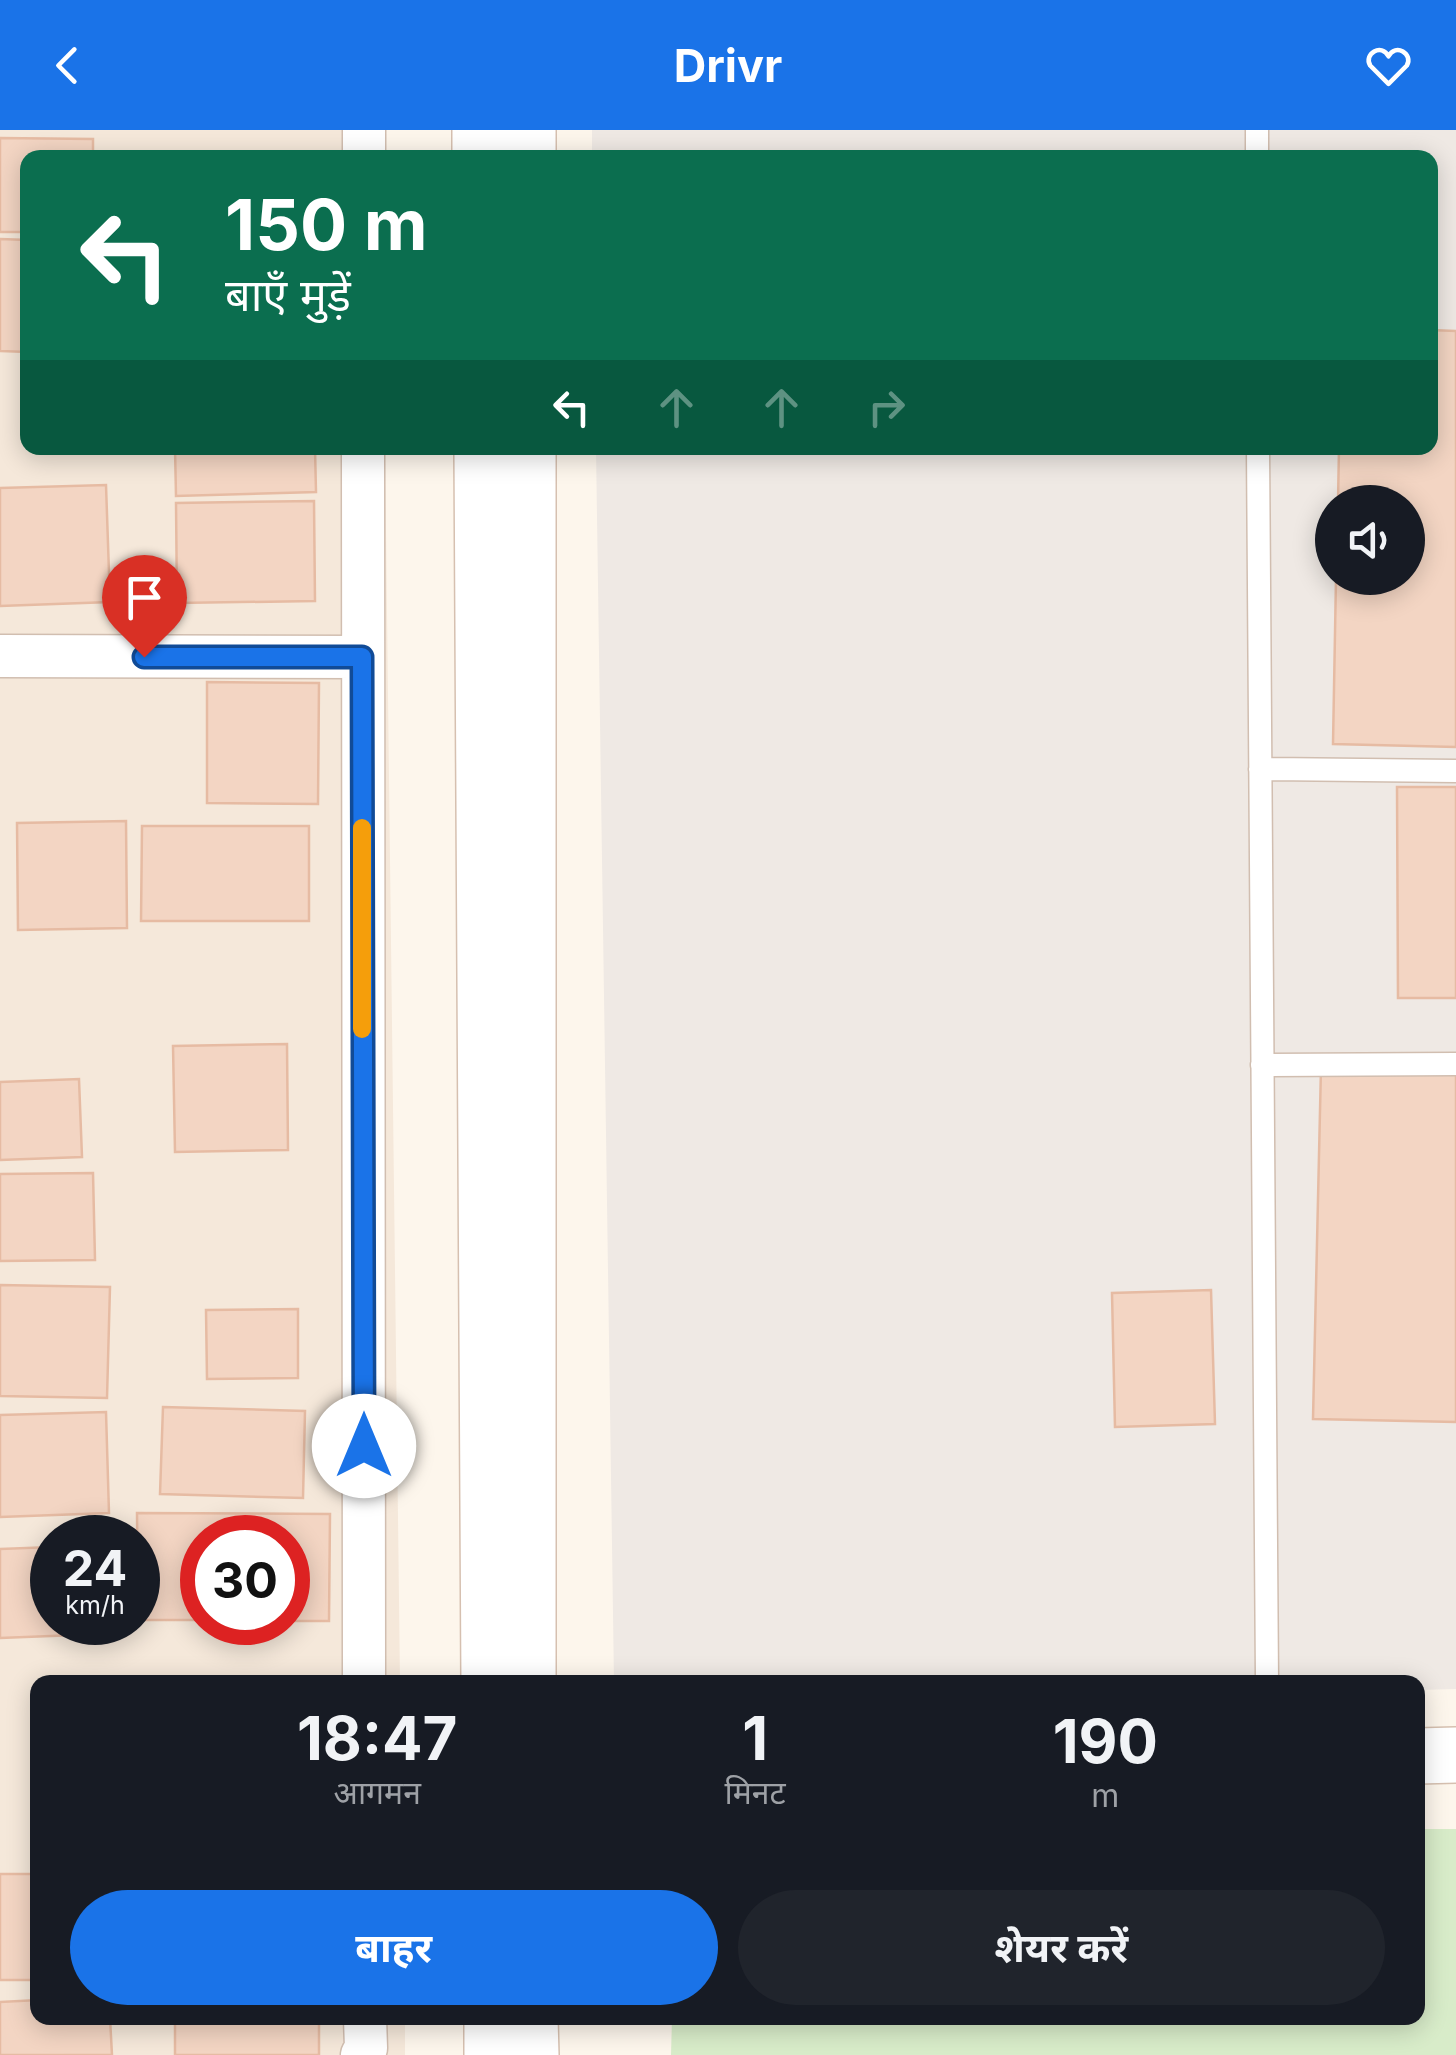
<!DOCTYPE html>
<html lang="hi">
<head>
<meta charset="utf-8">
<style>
	:root { --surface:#171b24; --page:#20242c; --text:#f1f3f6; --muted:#9ea1a6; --accent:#1a73e8 }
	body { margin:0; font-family:Inter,"Noto Sans Devanagari",sans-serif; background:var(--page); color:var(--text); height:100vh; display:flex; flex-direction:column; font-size:38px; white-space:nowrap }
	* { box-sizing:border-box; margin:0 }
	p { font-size:32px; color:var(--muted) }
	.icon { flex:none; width:55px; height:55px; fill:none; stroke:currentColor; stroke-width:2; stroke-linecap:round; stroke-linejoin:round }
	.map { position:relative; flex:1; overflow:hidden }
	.side { position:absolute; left:30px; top:1545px; width:1395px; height:350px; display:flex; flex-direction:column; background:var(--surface); border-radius:20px; box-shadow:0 5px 25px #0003 }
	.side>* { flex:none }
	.top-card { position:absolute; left:20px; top:20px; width:1418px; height:305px; border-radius:20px; box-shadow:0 5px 25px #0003; background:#0b6e4f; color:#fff; overflow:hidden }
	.buttons { position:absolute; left:1315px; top:355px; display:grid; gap:20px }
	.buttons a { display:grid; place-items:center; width:110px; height:110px; border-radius:50%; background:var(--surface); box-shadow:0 5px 25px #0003; font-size:50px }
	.speed { position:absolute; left:30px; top:1385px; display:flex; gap:20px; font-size:50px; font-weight:700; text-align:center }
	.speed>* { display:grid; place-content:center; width:130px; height:130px; border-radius:50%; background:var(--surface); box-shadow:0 5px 25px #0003; line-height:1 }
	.speed small { font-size:25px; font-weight:400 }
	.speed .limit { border:15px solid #d22; background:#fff; color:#111 }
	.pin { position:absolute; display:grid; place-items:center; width:85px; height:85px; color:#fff; margin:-102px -42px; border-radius:50% 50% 50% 0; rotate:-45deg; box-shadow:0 0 10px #0007 }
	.pin .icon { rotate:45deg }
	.me { position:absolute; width:110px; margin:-55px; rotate:0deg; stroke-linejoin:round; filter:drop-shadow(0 0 8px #0008) }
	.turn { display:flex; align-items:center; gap:35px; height:210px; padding:0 40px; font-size:45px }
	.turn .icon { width:130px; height:130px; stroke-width:2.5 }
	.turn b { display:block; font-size:70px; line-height:85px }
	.lanes { display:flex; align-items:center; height:95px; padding:0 40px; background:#0003; justify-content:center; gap:50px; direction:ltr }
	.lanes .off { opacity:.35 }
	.eta { display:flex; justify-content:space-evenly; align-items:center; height:170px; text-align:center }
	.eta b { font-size:60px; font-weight:700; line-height:70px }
	.action { display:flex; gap:20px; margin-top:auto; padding:20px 40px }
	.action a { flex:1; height:115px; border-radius:60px; background:var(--accent); color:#fff; font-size:40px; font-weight:700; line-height:115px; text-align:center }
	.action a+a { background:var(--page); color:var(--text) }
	header { display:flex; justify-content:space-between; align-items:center; height:130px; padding:0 40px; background:var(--accent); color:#fff; font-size:45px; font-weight:700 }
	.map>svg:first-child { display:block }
	.residential { fill:#f5e8da; fill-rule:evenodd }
	.industrial { fill:#efe9e4; fill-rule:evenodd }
	.green { fill:#d8ecc9 }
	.building { fill:#f3d5c3; stroke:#e6bba3; stroke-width:2.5 }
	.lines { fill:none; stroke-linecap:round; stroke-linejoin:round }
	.lane-casing { stroke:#d1beb0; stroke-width:25 }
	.street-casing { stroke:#d1beb0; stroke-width:45 }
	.secondary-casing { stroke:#d6c0b0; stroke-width:58 }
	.lane { stroke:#fff; stroke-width:22 }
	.street { stroke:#fff; stroke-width:42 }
	.secondary { stroke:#fff; stroke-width:55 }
	.route-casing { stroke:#114b97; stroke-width:25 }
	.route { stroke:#1a73e8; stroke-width:18 }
	.slow { stroke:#f59e0b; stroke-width:18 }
</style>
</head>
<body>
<header><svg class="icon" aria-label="back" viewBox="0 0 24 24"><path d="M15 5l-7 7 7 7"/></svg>Drivr<svg class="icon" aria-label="heart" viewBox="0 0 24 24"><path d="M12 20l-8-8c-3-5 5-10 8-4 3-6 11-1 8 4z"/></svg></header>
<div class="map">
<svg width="1456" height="1925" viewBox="0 0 1456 1925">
	<rect width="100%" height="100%" fill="#fdf6ec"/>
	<path class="residential" d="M0,0h381v27l-353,1v290h357l15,1234h-362v336h367v37h-405zM52,1408h86v84h-86zM202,1408h86v84h-86z"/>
	<path class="industrial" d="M592,0h864v1559l-38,1v-8h-804l-18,-1234h834v-290h-838zM1332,372h76v76h-76z"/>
	<path class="green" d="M1418,1699h38v226h-785l1,-37h746z"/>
	<path class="building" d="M0,8l93,1v19h-65v74h-28z
		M0,109l28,1v112l-28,-1z
		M1430,200l26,1v416l-123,-3 3,-166h72v-76h-70l1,-54h91z
		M175,318h140l1,44 -140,4z
		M106,355l4,117 -110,4v-118z
		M314,371l1,100 -138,2 -1,-100z
		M207,552l112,1 -1,121 -111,-1z
		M1397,657h59v211h-58z
		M126,691l1,107 -109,2 -1,-107z
		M142,696h167v95h-168z
		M287,914l1,106 -113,2 -2,-106z
		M1321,937l135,3v352l-143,-3z
		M79,949l3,78 -82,3v-78z
		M93,1043l2,87 -95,1v-87z
		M0,1155l110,2 -3,111 -107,-2z
		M1211,1160l4,134 -100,3 -3,-134z
		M298,1179v69l-91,1 -1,-69z
		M163,1277l142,4 -2,87 -143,-4z
		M106,1282l3,101 -109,4v-102z
		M137,1383l193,1 -1,107h-41v-83h-86v82h-64z
		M52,1417v75h49v12l-101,4v-89z
		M0,1744h38v106h-38z
		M38,1870v18h72l2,37h-112v-53z
		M175,1888h144v37h-144z"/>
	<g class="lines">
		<defs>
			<path id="lane" d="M1257,0v28
				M1258,318l9,1234
				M1260,639l196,2
				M1262,935l194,-1"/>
			<path id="street" d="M364,28v-28
				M363,318l1,1234
				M0,526l361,1
				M362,1925l4,-7 -1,-30"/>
			<path id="secondary" d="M480,0v28
				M528,28v-28
				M482,318l7,1234
				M528,318v1234
				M1418,1626l38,-1
				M492,1888v37
				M530,1888l1,37"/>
		</defs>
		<use href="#lane" class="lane-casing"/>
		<use href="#street" class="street-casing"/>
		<use href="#secondary" class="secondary-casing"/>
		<use href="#lane" class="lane"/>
		<use href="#street" class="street"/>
		<use href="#secondary" class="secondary"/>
	</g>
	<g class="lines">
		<defs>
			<path id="route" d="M144,527h218l2,789"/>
		</defs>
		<use href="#route" class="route-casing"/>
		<use href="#route" class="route"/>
		<path class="slow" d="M362,698v201"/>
	</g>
</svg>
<div class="buttons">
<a><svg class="icon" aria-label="sound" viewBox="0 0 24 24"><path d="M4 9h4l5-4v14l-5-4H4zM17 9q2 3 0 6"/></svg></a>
</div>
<div class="speed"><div>24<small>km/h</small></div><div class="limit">30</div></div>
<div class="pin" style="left:144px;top:527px;background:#d93025"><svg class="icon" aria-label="arrive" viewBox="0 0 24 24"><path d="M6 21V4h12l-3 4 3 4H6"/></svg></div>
<svg class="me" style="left:364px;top:1316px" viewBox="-20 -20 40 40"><circle r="19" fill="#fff"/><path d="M0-13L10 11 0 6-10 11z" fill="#1a73e8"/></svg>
<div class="top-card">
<div class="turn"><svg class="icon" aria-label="left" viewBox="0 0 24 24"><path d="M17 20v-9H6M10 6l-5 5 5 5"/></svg><div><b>150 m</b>बाएँ मुड़ें</div></div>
<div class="lanes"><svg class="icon" aria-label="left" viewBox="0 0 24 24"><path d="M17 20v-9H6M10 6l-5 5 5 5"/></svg><svg class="icon off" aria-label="ahead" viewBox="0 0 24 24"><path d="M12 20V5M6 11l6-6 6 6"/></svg><svg class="icon off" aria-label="ahead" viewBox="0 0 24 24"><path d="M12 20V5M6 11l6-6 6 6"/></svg><svg class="icon off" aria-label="right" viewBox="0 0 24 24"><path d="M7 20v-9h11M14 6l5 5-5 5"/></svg></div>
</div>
<section class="side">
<div class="eta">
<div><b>18:47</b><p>आगमन</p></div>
<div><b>1</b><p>मिनट</p></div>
<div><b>190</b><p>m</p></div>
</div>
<div class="action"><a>बाहर</a><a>शेयर करें</a></div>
</section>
</div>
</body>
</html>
